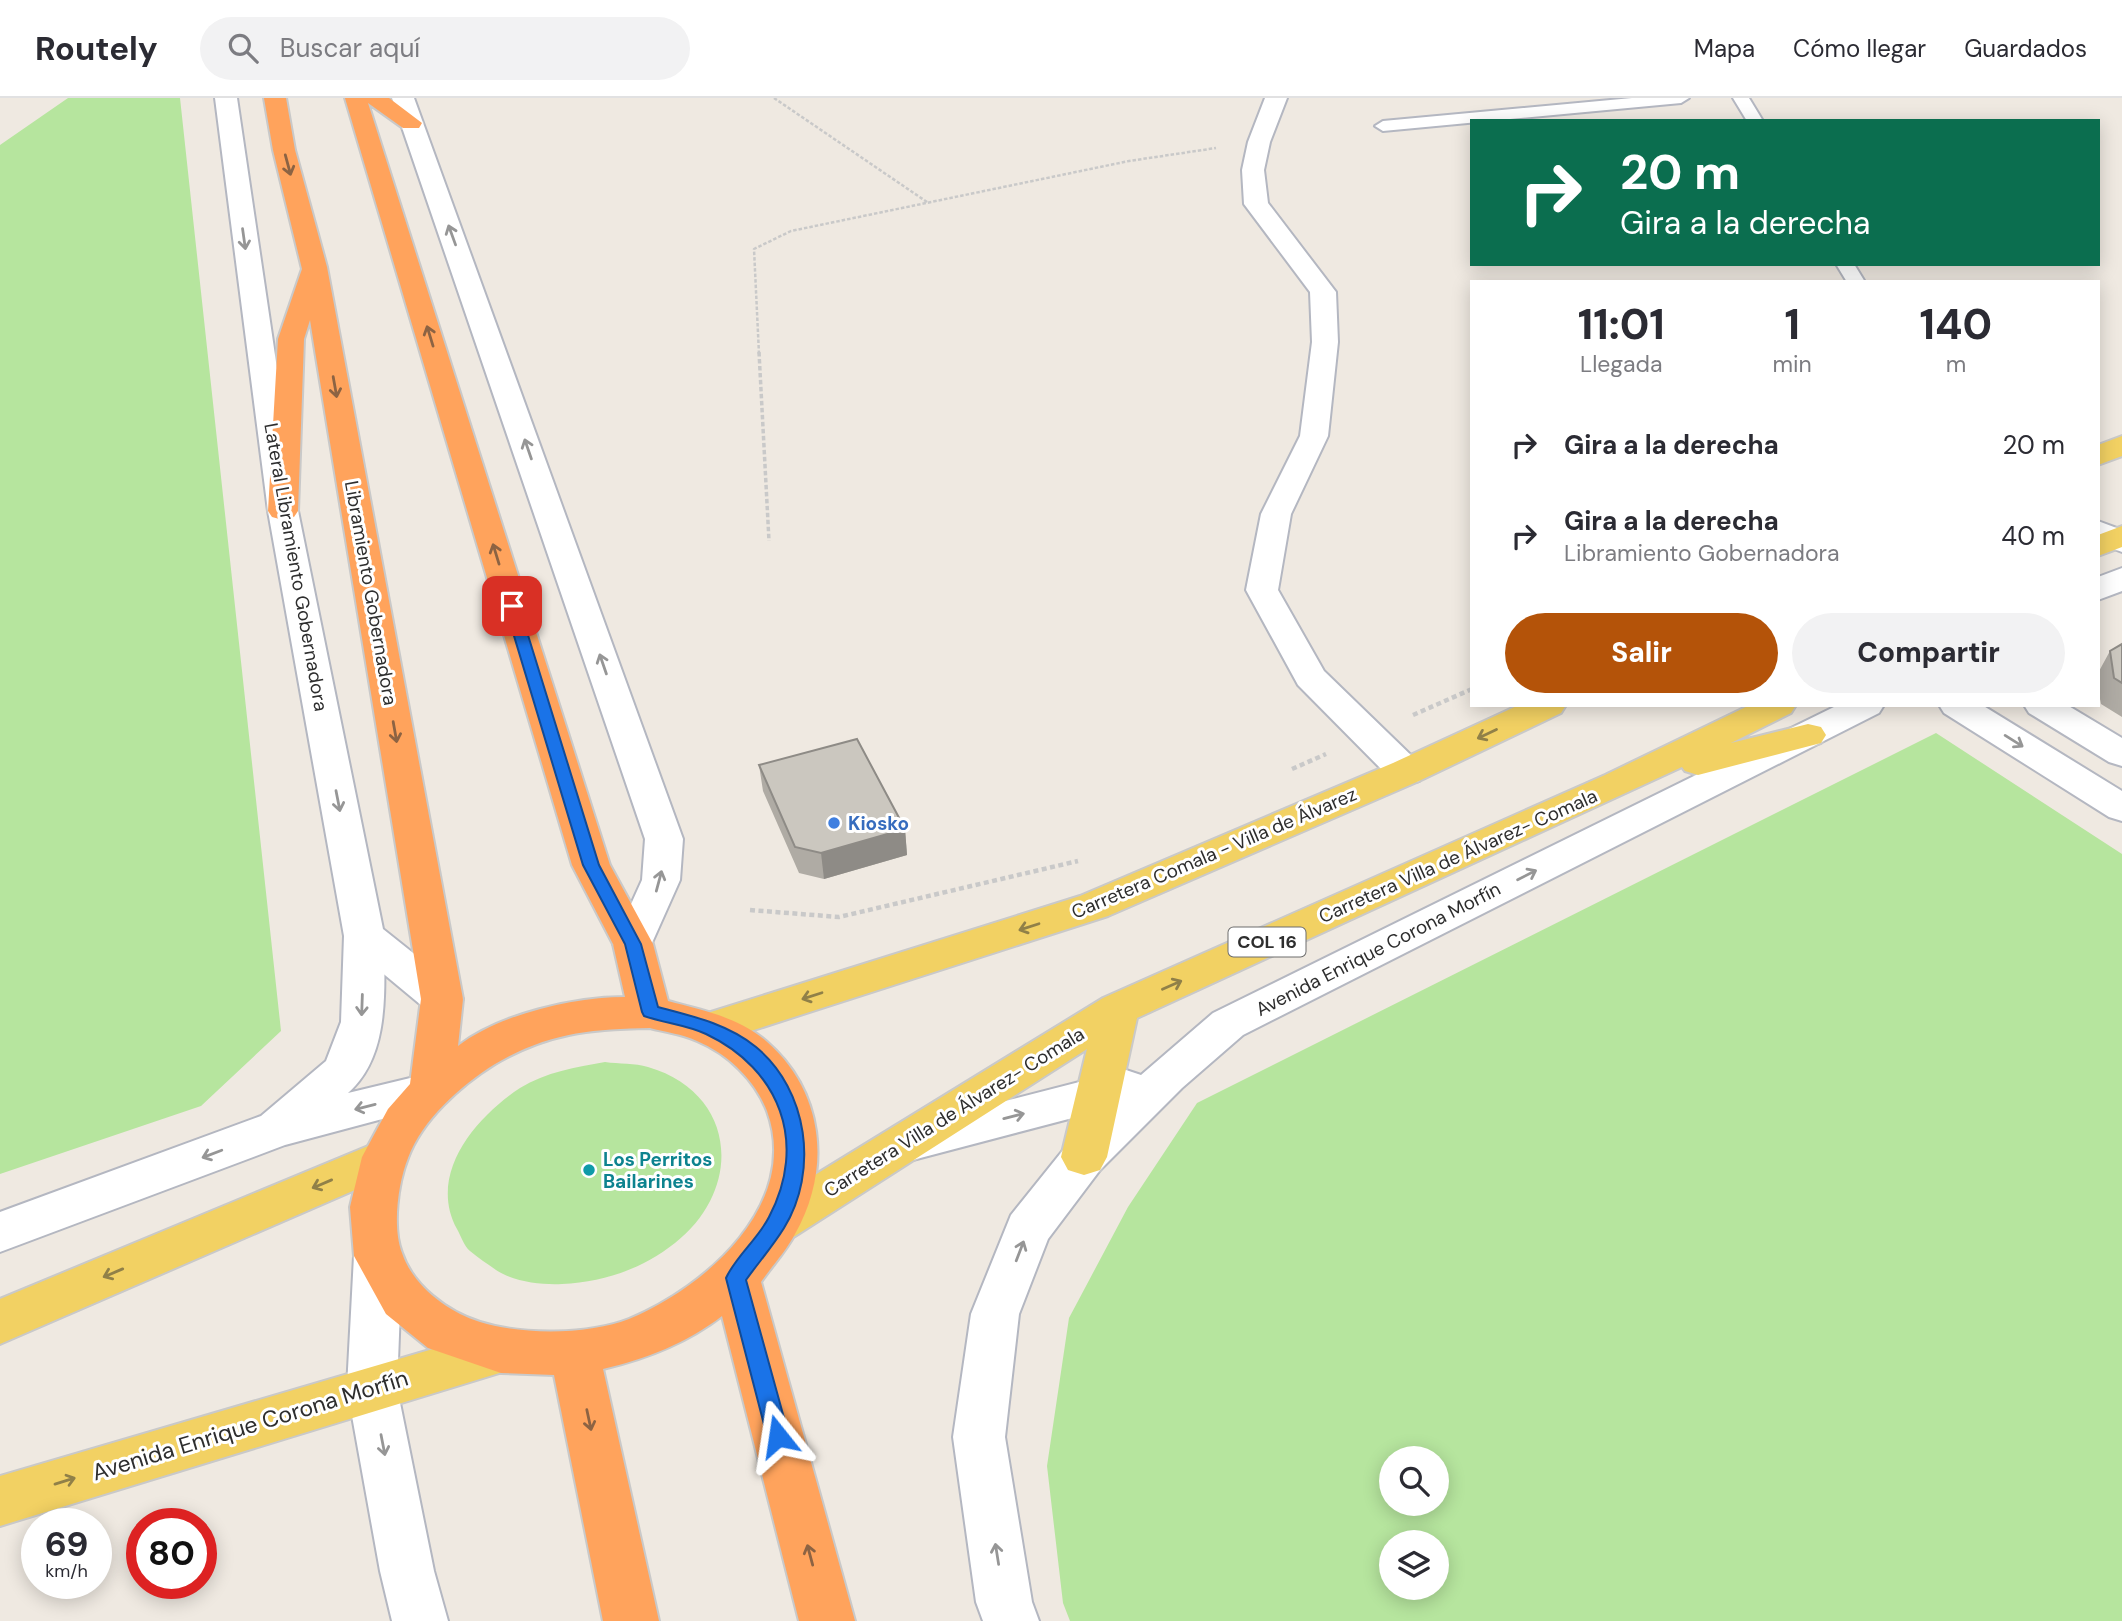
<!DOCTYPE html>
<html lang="es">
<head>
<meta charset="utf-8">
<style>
	:root { --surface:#fff; --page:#f2f2f3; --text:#2b2b33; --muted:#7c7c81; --line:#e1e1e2; --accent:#b45309 }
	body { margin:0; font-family:"DM Sans",sans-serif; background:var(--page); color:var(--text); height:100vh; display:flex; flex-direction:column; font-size:26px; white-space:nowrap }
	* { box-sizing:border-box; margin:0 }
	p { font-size:23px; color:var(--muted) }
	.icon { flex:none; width:38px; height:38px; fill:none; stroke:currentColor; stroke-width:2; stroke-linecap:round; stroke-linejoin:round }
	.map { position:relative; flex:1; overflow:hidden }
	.drawer { position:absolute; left:1470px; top:182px; width:630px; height:427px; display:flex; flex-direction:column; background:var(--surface); border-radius:0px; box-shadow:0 4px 18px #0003 }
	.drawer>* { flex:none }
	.hud { position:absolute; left:1470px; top:21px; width:630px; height:147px; border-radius:0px; box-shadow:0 4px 18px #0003; background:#0b6e4f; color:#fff; overflow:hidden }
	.fabs { position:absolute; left:1379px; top:1348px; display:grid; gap:14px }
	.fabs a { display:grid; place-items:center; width:70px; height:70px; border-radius:50%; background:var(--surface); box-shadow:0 4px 18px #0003; font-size:35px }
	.speed { position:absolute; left:21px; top:1410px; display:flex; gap:14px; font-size:35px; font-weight:700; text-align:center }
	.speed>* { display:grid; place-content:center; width:91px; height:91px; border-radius:50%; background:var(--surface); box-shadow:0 4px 18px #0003; line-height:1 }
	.speed small { font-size:18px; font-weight:400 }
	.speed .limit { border:10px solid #d22; background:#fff; color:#111 }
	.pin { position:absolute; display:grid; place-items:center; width:60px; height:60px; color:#fff; margin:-30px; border-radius:14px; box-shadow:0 4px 10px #0006 }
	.me { position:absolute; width:77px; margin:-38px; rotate:345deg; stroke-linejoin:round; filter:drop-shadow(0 0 5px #0008) }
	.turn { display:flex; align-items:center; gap:24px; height:147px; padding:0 35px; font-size:32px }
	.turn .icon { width:91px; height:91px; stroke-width:2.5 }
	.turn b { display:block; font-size:49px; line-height:60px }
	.eta { display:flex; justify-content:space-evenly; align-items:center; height:119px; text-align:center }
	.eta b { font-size:42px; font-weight:800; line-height:49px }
	.cta { display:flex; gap:14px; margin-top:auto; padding:14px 35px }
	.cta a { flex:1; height:80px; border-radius:42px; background:var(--accent); color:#fff; font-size:28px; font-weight:800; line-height:80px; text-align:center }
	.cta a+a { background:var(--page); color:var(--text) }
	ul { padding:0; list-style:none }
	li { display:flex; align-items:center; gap:21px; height:91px; padding:0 35px }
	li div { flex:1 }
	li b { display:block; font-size:26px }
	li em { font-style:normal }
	header { display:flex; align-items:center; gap:42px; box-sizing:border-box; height:98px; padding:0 35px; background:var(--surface); border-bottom:2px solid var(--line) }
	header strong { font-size:33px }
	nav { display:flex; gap:38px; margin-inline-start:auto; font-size:24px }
	.search { width:490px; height:63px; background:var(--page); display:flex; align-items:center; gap:18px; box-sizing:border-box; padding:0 24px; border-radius:38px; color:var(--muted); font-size:26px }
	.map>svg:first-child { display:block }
	.green { fill:#b6e59e; fill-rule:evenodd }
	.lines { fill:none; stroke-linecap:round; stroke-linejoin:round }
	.lane-casing { stroke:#b4b7c1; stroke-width:4 }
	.street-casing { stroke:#b4b7c1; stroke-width:4 }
	.secondary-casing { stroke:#b4b7c1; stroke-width:4 }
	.primary-casing { stroke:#c9c9c9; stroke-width:4 }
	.highway-casing { stroke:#c9c9c9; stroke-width:4 }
	.path-far2 { stroke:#c9c9c9; stroke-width:2.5; stroke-dasharray:3.5 2; stroke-linecap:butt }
	.path-far1 { stroke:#c9c9c9; stroke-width:3.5; stroke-dasharray:4.5 2.5; stroke-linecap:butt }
	.path { stroke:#c9c9c9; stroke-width:4.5; stroke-dasharray:5 3.5; stroke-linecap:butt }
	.lane { fill:#fff; fill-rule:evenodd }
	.street { fill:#fff; fill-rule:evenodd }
	.secondary { fill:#fff; fill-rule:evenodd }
	.primary { fill:#f2d163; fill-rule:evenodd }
	.highway { fill:#ffa35c; fill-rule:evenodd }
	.wall { fill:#afaba4 }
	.shaded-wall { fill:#8e8b86 }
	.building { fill:#cbc7bf; stroke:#8e8b86; stroke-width:2 }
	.oneway { stroke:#8c6343 }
	.oneway2 { stroke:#969696 }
	.oneway3 { stroke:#908048 }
	.route { fill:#1a73e8; stroke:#114b97; stroke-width:2 }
	.shop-dot { fill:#3f7fe0; stroke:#fff; stroke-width:2.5 }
	.culture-dot { fill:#0f9aa8; stroke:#fff; stroke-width:2.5 }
	.labels { text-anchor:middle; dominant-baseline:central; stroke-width:6; stroke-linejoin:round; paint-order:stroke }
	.shield { fill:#fff; stroke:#6d6d6d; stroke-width:2 }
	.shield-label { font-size:18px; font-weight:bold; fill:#2e2e2e }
	.street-label { font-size:19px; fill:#2e2e2e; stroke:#fff }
	.shop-label { font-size:19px; font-weight:bold; fill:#366cbe; stroke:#fff; text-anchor:start }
	.culture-label { font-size:19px; font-weight:bold; fill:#0d838f; stroke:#fff; text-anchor:start }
	.near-street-label { font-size:23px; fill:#2e2e2e; stroke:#fff }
</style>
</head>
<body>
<header>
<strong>Routely</strong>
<div class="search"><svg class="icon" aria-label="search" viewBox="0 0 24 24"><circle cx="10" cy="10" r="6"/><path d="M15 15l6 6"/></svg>Buscar aquí</div>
<nav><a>Mapa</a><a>Cómo llegar</a><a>Guardados</a></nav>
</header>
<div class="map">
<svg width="2122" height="1523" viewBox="0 0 2122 1523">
	<rect width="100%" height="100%" fill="#efe9e1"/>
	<path class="green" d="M68,0h112l101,933 -80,75 -201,68v-1029z
		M1936,635l186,121v767h-1052l-7,-18 -16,-137 22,-148 59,-111 69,-104zM1391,1360h46v45h-46zM1391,1444h46v45h-46z
		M605,964c14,2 30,1 43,5 89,26 96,122 27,176 -33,26 -71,39 -113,41 -20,1 -48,-2 -66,-14 -8,-6 -18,-12 -26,-19 -6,-5 -9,-15 -13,-22 -30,-55 19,-112 63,-141 26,-16 56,-21 85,-26z"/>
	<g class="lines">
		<defs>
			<path id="lane" d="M1632,0h57l-8,5 -298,28 -8,-5 8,-5z
				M1733,0h16l14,23h-16z
				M1836,166h18l11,18h-18z"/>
			<path id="street" d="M1265,0h22l-17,44 -6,28 4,33 68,89 2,50 -10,94 -37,78 -13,76 46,81 95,92 5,9 -5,9 -13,3 -13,-3 -95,-96 -52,-95 15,-76 39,-78 12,-94 -2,-50 -66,-88 -2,-34 6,-28z
				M1939,607h43l140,86v30l-13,-4 -165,-104z
				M2024,607h43l55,33v28l-13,-4 -80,-49z
				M364,823l14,5 6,10c0,52 7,119 -36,157l83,-20 15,5 7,12 -7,12 -161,43 -285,107v-40l261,-96 65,-55 15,-39 3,-86 6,-10z"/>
			<path id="secondary" d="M215,0h22l61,413 85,418 74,59 6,11 -6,11 -15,5 -15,-5 -77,-64 -6,-10 -76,-425z
				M392,0h22l269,741 -3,41 -33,74 -14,5 -14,-5 -6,-10 29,-64 3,-41z
				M2098,423l24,9v22l-24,-9z
				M2122,470v23l-24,9v-23z
				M1838,607h46l-5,8 -636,322 -61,53 -82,82 -52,69 -29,75 -14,123 27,165 7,19h-56l-7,-19 -23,-165 18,-123 40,-99 57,-71 35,-34 -194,51 -16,-5 -6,-13 6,-13 233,-60 15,5 72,-62z
				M378,1138l17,6 7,14 -5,132 37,183 14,50h-56l-12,-50 -33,-183 7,-132 7,-14z"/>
			<path id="primary" d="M2122,338v20l-24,9v-20z
				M2122,428v21l-24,9v-21z
				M1519,607h47l-5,8 -142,68 -311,135 -398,128 -15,-5 -6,-11 6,-11 385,-121 313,-133z
				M1750,607h46l-5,8 -60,30 77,-19 13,3 5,8 -5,8 -123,32 -13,-4 -3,-4 -545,251 -30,139 -7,13 -16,5 -16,-5 -7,-13 26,-108 -292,187 -17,6 -17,-6 -6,-14 6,-14 342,-210 502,-223z
				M385,1041l16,5 7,13 -7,13 -401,174v-45z
				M501,1231l18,6 7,16 -7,16 -519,159v-50z"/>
			<path id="highway" d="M264,0h22l9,52 32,117 136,732 -5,47c42,-32 116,-49 167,-49l-12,-53 -41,-79 -227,-767h44l33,25 -3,5h-16l-35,-25 242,762 43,79 15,57c34,9 70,16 98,40 58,50 66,128 29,193 -9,17 -23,32 -34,48l94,339h-56l-77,-305c-35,27 -76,43 -119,53l56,252h-56l-49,-246 -53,-2 -73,-25 -42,-34 -32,-58 -4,-49 12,-50 26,-48 22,-25 11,-85 -111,-679 -6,19 -6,172 -4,6 -11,3 -11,-3 -4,-6 10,-172 24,-70 -29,-119zM650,930c15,4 32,6 47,13 31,13 58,39 70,70 34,93 -61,176 -138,208 -41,16 -108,16 -149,3 -32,-10 -67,-36 -78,-69 -10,-26 -4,-70 6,-95 14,-38 53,-73 87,-94 53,-31 95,-35 155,-36z"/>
		</defs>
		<use href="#lane" class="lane-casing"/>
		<use href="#street" class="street-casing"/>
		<use href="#secondary" class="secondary-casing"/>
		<use href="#primary" class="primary-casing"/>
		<use href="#highway" class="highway-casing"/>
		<path class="path-far2" d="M774,0l153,104
			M759,256l-5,-105 37,-18 338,-70 87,-13"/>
		<path class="path-far1" d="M759,254l10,189"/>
		<path class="path" d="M1413,617l59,-26
			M1292,671l34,-15
			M750,812l89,7 239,-56"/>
		<use href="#lane" class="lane"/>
		<use href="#street" class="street"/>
		<use href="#secondary" class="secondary"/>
		<use href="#primary" class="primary"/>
		<use href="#highway" class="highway"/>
	</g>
	<path class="wall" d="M2122,546v73l-21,-13 -3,-15v-16l12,-22z
		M759,667l146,64 2,26 -83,24 -25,-6 -36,-82z"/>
	<path class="shaded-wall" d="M905,731l2,26 -83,24 -3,-26z"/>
	<path class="building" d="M2122,546v39l-8,-5 -4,-27z
		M857,641l48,90 -84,24 -26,-6 -36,-82z"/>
	<defs><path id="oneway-shaft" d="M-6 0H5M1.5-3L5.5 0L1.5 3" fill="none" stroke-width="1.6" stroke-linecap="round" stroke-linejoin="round" transform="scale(1.75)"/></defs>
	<g class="oneway">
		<use href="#oneway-shaft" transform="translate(288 67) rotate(75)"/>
		<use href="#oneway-shaft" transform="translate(430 238) rotate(-107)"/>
		<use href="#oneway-shaft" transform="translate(335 289) rotate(80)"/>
		<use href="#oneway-shaft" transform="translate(496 456) rotate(-107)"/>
		<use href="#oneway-shaft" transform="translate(395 634) rotate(80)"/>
		<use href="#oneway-shaft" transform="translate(589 1322) rotate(78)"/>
		<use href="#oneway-shaft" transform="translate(810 1457) rotate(-105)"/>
	</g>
	<g class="oneway2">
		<use href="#oneway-shaft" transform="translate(452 137) rotate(-110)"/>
		<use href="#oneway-shaft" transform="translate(244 141) rotate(82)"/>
		<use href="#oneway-shaft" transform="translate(528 351) rotate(-109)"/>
		<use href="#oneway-shaft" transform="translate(603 566) rotate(-109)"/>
		<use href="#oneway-shaft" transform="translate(2014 643) rotate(32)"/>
		<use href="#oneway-shaft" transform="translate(338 703) rotate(79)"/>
		<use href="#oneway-shaft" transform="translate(1527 777) rotate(-27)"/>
		<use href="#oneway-shaft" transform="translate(659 783) rotate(-75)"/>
		<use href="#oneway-shaft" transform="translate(362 907) rotate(92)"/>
		<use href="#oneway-shaft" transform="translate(365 1009) rotate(166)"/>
		<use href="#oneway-shaft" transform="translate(1014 1018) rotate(-14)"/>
		<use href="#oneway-shaft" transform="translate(212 1056) rotate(159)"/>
		<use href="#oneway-shaft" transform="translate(1020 1153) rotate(-69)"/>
		<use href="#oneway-shaft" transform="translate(383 1347) rotate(79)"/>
		<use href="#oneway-shaft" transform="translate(997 1456) rotate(-99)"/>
	</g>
	<g class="oneway3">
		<use href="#oneway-shaft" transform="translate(1487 636) rotate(155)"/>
		<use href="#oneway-shaft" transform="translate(1029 829) rotate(162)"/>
		<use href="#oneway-shaft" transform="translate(1172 887) rotate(-24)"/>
		<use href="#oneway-shaft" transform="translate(812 898) rotate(162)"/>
		<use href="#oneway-shaft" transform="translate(322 1086) rotate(157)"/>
		<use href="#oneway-shaft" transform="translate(113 1175) rotate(157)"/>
		<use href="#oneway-shaft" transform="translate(65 1383) rotate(-17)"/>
	</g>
	<path class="route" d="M512,503l7,5 80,259 42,79 17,63c34,9 70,17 98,40 52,43 63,124 28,181 -11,18 -26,35 -38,52l43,156 -4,7 -7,3 -8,-3 -3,-7 -41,-158c10,-22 32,-39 43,-61 39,-74 11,-148 -63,-183 -19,-9 -42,-11 -62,-18l-2,-4 -17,-68 -42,-79 -78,-259z"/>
	<circle class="shop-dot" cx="834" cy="725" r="7"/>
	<circle class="culture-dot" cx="589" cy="1072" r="7"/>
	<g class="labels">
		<rect class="shield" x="1228.5" y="829.5" width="77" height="29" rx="5"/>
		<g class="shield-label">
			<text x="1267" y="844">COL 16</text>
		</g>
		<g class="street-label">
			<text transform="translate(296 469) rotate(80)">Lateral Libramiento Gobernadora</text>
			<text transform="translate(371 495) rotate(80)">Libramiento Gobernadora</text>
			<text transform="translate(1214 755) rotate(-23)">Carretera Comala - Villa de Álvarez</text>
			<text transform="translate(1458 758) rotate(-24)">Carretera Villa de Álvarez- Comala</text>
			<text transform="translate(1378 851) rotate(-27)">Avenida Enrique Corona Morfín</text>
			<text transform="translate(954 1014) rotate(-32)">Carretera Villa de Álvarez- Comala</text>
		</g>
		<g class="shop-label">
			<text x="848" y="725">Kiosko</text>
		</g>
		<g class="culture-label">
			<text x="603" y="1061">Los Perritos<tspan x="603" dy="22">Bailarines</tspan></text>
		</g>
		<g class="near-street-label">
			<text transform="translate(250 1327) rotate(-17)">Avenida Enrique Corona Morfín</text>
		</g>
	</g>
</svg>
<div class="fabs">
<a><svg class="icon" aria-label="search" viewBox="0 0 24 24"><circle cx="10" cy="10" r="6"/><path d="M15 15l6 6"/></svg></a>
<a><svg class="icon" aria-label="layers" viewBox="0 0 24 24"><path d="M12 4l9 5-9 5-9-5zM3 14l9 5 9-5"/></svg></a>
</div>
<div class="speed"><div>69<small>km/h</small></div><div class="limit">80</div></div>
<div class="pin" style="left:512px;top:508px;background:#d93025"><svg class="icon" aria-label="arrive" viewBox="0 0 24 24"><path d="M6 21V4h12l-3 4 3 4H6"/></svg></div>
<svg class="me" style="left:778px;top:1338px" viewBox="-20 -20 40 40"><path d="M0-17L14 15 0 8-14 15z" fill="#1a73e8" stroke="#fff" stroke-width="4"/></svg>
<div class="hud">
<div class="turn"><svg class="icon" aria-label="right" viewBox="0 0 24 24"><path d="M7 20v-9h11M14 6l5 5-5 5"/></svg><div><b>20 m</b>Gira a la derecha</div></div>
</div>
<section class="drawer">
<div class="eta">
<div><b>11:01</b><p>Llegada</p></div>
<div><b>1</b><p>min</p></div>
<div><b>140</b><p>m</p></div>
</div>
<ul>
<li><svg class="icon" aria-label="right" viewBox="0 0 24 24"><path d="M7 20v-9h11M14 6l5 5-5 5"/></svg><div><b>Gira a la derecha</b></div><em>20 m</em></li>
<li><svg class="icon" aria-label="right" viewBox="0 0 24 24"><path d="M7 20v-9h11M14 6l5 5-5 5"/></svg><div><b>Gira a la derecha</b><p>Libramiento Gobernadora</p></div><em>40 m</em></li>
</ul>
<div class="cta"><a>Salir</a><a>Compartir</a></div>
</section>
</div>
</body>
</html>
